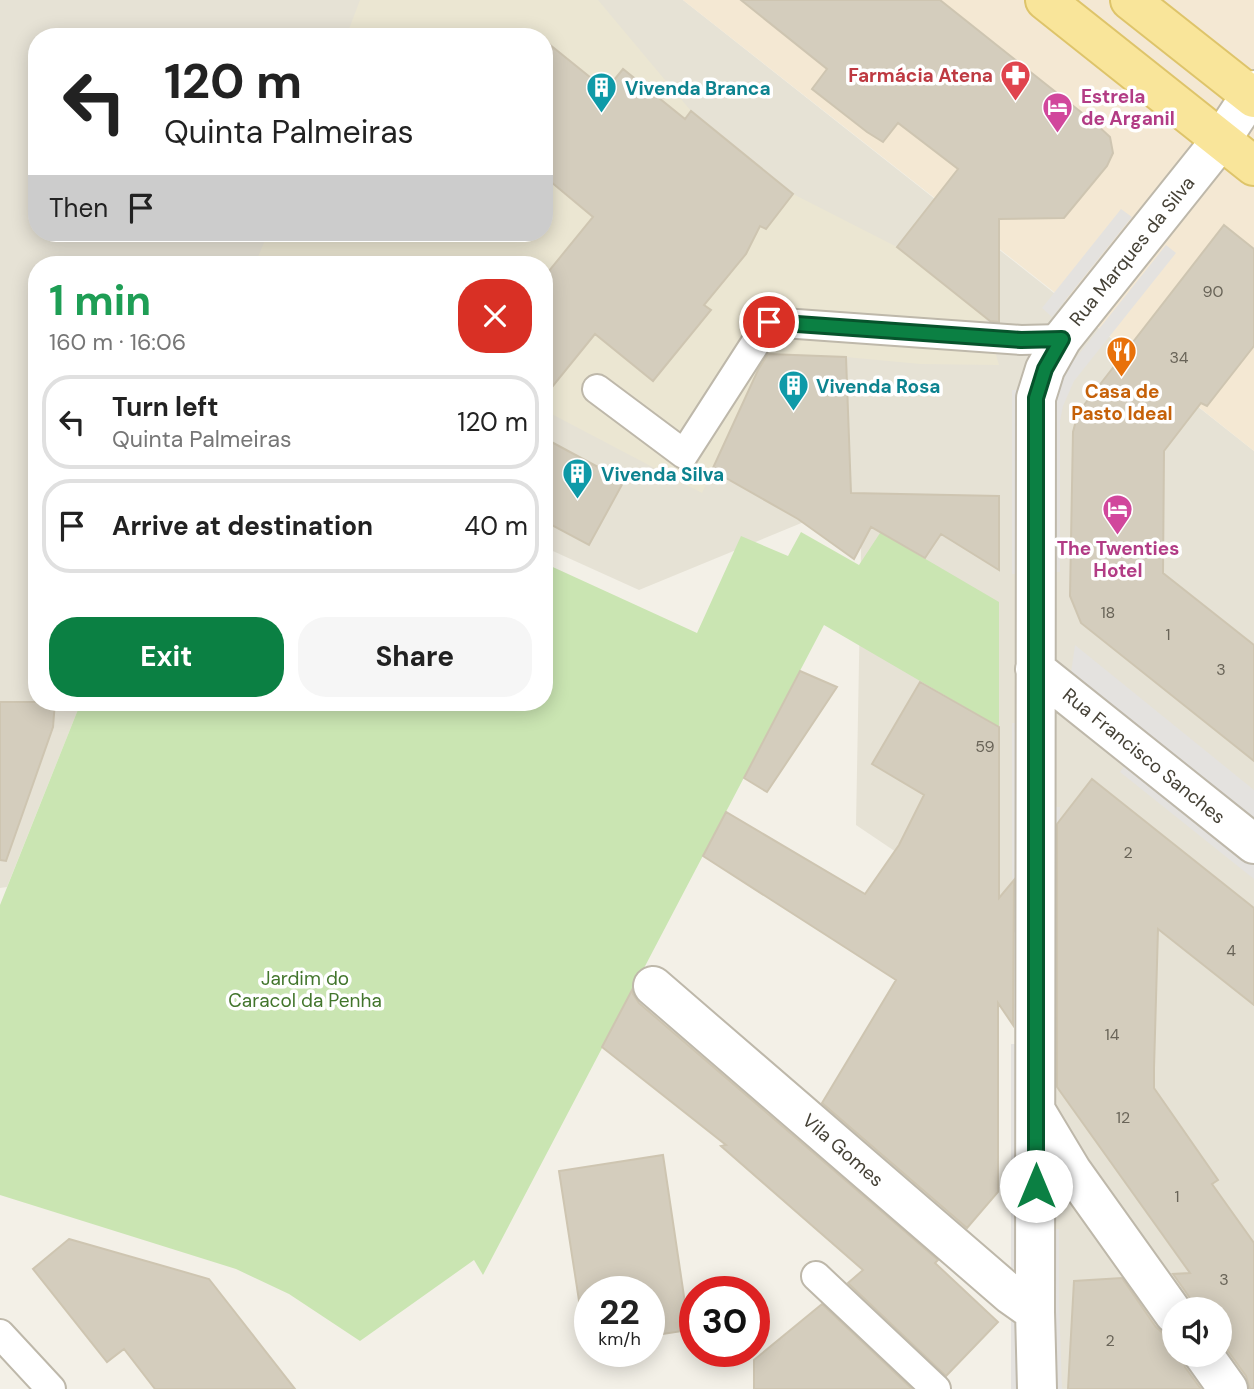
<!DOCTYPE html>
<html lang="en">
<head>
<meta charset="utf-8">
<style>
	:root { --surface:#fff; --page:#f6f6f6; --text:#222; --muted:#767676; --line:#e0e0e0; --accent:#0b8043 }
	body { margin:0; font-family:"DM Sans",sans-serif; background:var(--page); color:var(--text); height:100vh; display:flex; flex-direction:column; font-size:26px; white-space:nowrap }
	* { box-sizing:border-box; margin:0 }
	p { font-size:23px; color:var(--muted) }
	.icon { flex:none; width:38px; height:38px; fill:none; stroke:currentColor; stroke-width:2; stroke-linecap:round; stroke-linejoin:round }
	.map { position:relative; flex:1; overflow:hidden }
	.panel { position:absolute; left:28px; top:256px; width:525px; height:455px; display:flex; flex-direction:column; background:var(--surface); border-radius:28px; box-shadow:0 4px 18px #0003 }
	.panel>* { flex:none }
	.guide { position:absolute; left:28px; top:28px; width:525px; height:214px; border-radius:28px; box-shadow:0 4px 18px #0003; background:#fff; color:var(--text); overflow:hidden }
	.fabs { position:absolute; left:1162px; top:1297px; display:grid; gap:14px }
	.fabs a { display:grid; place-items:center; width:70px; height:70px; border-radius:50%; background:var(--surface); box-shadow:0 4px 18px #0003; font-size:35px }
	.speed { position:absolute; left:574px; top:1276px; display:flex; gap:14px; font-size:35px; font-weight:700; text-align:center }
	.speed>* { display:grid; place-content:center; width:91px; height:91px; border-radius:50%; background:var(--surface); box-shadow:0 4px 18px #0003; line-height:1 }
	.speed small { font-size:18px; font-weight:400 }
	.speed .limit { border:10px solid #d22; background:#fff; color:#111 }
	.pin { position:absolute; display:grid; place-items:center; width:60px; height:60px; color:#fff; margin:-30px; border:4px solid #fff; border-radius:50%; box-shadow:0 2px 7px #0007 }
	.me { position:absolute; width:77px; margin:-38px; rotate:0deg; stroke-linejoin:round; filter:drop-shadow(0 0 5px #0008) }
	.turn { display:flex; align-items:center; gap:24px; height:147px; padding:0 21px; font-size:32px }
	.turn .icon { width:91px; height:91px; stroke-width:2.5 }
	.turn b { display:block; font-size:49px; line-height:60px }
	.then { display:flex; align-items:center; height:66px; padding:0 21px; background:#0003; gap:14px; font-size:26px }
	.round { display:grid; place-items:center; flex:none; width:74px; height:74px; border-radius:28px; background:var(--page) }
	.headline { display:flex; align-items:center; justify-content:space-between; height:119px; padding:0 21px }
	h1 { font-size:42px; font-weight:700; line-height:52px; color:#1e9e55 }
	.button { display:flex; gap:14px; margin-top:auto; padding:14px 21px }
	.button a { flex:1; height:80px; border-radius:28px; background:var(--accent); color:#fff; font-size:28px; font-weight:700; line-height:80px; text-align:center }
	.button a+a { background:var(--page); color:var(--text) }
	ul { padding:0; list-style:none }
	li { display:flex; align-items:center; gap:21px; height:94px; margin:0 14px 10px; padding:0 7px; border:4px solid var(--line); border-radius:28px }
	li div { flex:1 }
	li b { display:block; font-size:26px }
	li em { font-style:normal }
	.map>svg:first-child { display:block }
	.residential { fill:#e6e2d5; fill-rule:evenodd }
	.commercial { fill:#f4e8d3 }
	.education { fill:#ebe6d2 }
	.green { fill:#cae5b2 }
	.parking { fill:#e4e2df }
	.building { fill:#d4cdbd; stroke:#cec5b1; stroke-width:2 }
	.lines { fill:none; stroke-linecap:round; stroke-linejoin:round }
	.service-casing { stroke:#beb8aa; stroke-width:32 }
	.minor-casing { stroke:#beb8aa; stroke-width:42 }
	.primary-casing { stroke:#dec46a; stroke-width:42 }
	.service { stroke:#fff; stroke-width:28 }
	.minor { stroke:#fff; stroke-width:38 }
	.primary { stroke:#f9e59a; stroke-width:38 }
	.route-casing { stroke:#07532c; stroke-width:18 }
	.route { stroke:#0b8043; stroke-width:12 }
	.labels { text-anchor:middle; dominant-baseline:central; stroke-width:7; stroke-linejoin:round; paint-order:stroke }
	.number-label { font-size:16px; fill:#696458 }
	.health-label { font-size:19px; font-weight:bold; fill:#be3a42; stroke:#fff; text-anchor:end }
	.culture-label { font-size:19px; font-weight:bold; fill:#0d838f; stroke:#fff; text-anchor:start }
	.hotel-label { font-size:19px; font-weight:bold; fill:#b23c85; stroke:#fff; text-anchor:start }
	.street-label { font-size:19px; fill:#454136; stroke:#fff }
	.food-label { font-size:19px; font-weight:bold; fill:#c56008; stroke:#fff }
	.park-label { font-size:19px; fill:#42752c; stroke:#fff }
</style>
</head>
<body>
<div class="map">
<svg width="1254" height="1389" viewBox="0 0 1254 1389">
	<rect width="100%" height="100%" fill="#f3f0e7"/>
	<path class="residential" d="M0,0h683l571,451v938h-199l-2,-431 -197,-133 6,-327 -223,92 -95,-43v-283h-507v438h44l-74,185 -7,1zM37,37h507v196h-507zM1174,1309h46v45h-46z"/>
	<path class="commercial" d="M683,0h571v451l-210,-167z"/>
	<path class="education" d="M360,0h238l93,111 102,83 104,53 88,70 14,48 -79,-1 -74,-7 -81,-3 -63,139 -158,-83v-146h-289l13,-31h276v-196h-198z"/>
	<path class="green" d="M882,530l35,24 82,48v125l-175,-102 -341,650 -9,-15 -114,81 -71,-47 -53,-25 -236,-74v-290l81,-203h463v-139l153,70 44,-97 47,20 13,-24 58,33z"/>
	<path class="parking" d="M1121,209l11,8 -80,100 -10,-9z
		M1166,245l10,8 -102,128 -11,25 -3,15v151h-13v-153l16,-45z
		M1012,390h13v184h-13z
		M1075,645l179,145v37l-184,-147z
		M1012,723h13l-1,195h-12z
		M1129,760l125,100v19l-134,-107z
		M1046,807h14l-1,266h-13z
		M1011,1044h13v219l-13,7z
		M1046,1229h13v74l3,86h-13z
		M1011,1321h13v68h-13z"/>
	<path class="building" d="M741,0h199l156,124 14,13 3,16 -6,13 -43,52 -65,1v103l-9,-1 -93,-74 61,-78 -60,-46 -15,19 -16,-10 -55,-43 15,-20z
		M544,40l62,50 17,-21 62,50 6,-8 102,83 -27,35 -6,-3 -14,28 -42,51 7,5 -58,71 -58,-47 -51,63v-120l49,-60 -49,-41z
		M1224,225l30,24v97l-47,60 -6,-3 -37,48 -1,122 91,72v116l-173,-138 -11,-27 3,-164 4,-15 7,-12z
		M768,354l78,3 5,136 148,3v74l-58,-36 -16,24 -54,-31 -17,32 -56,-40 -86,-49 46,-100z
		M544,438l80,43 -35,64 -45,-24z
		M800,671l37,16 -70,105 -23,-14z
		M920,682l79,45v171l15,-18 -1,145 -15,-22v189l-31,36 -145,-125 74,-123 -193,-124 23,-44 139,82 34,-49 25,-50 -52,-31z
		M0,702h55l-2,25 -47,134 -6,-1z
		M1092,779l162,129v97l-96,-76 -4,139v20l64,92 -6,4 42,59v146h-4l-4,-13 -26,-36v-31h-25l-3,-8 -19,-27 17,-1 -133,-186v-263z
		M632,990l1,4 6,9 299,257 -3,3 63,59 -52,54 -98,-93 15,-13 -142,-124 5,-1 -124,-98z
		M663,1155l26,175 -40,6v-44h-59v53l-4,1 -27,-175z
		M69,1239l140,40 86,110h-140l-31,-40 -17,13 -74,-93z
		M1122,1278l34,49 8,7 10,2v18h7l4,13 16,22h-133l6,-108z
		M822,1304l90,85h-158v-29z"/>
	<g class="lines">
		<defs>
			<path id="service" d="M597,389l87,65 85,-132 252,18 41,-1
				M816,1276l120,113
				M0,1334l51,55"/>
			<path id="minor" d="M1035,669l219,175
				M653,986l358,309 24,17
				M1036,1111l36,60 102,143
				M1203,1354l25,35
				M1037,1389l-2,-77 1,-914 9,-29 17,-30 159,-199 33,-50"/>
			<path id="primary" d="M1045,0l209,166
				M1130,0l124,98"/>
		</defs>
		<use href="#service" class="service-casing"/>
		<use href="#minor" class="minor-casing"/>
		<use href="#primary" class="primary-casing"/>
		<use href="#service" class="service"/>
		<use href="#minor" class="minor"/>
		<use href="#primary" class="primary"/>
	</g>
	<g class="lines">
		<defs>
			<path id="route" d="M769,322l252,18 41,-1 -17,30 -9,29v788"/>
		</defs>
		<use href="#route" class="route-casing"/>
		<use href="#route" class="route"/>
	</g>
	<defs>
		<symbol id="pharmacy-pin" viewBox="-11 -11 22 30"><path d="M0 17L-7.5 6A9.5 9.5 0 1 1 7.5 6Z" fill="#e0444e" stroke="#fff"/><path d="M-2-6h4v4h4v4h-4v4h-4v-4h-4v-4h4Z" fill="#fff"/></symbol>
		<symbol id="building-pin" viewBox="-11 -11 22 30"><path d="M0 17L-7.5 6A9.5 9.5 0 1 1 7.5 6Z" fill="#0f9aa8" stroke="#fff"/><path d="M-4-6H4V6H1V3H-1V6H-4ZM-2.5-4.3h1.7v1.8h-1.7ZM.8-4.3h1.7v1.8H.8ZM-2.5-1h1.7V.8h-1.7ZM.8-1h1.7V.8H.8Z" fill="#fff"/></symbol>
		<symbol id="hotel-pin" viewBox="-11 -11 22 30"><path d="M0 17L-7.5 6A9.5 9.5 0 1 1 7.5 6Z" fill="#d1479c" stroke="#fff"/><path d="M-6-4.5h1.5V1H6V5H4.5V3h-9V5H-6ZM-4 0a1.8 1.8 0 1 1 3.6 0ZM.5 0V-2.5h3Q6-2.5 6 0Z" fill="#fff"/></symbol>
		<symbol id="restaurant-pin" viewBox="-11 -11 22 30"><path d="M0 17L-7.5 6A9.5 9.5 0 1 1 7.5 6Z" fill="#e8710a" stroke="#fff"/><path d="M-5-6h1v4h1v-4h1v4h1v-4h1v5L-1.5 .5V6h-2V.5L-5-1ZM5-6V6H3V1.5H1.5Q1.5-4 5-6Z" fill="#fff"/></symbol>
	</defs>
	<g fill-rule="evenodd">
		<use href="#pharmacy-pin" x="998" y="58" width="35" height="47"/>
		<use href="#building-pin" x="584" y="70" width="35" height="47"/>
		<use href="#hotel-pin" x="1040" y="90" width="35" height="47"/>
		<use href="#restaurant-pin" x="1104" y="334" width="35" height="47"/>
		<use href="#building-pin" x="776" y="368" width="35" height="47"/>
		<use href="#building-pin" x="560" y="456" width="35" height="47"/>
		<use href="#hotel-pin" x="1100" y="492" width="35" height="47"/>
	</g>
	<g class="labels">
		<g class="number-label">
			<text x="1213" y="291">90</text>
			<text x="1179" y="357">34</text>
			<text x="1108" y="612">18</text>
			<text x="1168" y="634">1</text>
			<text x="1221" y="669">3</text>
			<text x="985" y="746">59</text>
			<text x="1128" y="852">2</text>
			<text x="1231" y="950">4</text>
			<text x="1112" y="1034">14</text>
			<text x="1123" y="1117">12</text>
			<text x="1177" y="1196">1</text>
			<text x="1224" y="1279">3</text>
			<text x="1110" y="1340">2</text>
		</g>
		<g class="health-label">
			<text x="993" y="75">Farmácia Atena</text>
		</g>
		<g class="culture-label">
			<text x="625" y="88">Vivenda Branca</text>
			<text x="816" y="386">Vivenda Rosa</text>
			<text x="601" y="474">Vivenda Silva</text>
		</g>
		<g class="hotel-label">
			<text x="1081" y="96">Estrela<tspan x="1081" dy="22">de Arganil</tspan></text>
			<text x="1118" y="548" text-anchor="middle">The Twenties<tspan x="1118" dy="22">Hotel</tspan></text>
		</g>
		<g class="street-label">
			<text transform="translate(1132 251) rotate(-51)">Rua Marques da Silva</text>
			<text transform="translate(1144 756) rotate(39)">Rua Francisco Sanches</text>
			<text transform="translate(843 1150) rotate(41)">Vila Gomes</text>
		</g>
		<g class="food-label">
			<text x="1122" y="391">Casa de<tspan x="1122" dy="22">Pasto Ideal</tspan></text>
		</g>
		<g class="park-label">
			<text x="305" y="978">Jardim do<tspan x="305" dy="22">Caracol da Penha</tspan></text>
		</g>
	</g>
</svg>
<div class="fabs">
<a><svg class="icon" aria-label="sound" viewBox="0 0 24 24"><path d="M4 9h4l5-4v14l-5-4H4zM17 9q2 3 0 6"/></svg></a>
</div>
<div class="speed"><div>22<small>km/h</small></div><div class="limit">30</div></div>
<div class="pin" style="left:769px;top:322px;background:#d93025"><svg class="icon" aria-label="arrive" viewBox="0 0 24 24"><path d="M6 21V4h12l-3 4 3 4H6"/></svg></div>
<svg class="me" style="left:1036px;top:1186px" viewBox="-20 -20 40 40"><circle r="19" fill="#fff"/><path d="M0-13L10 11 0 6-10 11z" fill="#0b8043"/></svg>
<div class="guide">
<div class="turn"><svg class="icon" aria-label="left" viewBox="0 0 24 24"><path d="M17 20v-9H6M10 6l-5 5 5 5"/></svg><div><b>120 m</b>Quinta Palmeiras</div></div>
<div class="then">Then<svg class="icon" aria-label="arrive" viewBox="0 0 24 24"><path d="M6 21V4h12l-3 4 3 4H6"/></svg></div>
</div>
<section class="panel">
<div class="headline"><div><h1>1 min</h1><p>160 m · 16:06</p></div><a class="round" style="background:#d93025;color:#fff"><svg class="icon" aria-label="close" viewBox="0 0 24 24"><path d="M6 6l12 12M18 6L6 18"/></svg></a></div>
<ul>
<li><svg class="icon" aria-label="left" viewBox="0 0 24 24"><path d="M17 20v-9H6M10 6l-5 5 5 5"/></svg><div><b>Turn left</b><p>Quinta Palmeiras</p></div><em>120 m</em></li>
<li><svg class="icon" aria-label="arrive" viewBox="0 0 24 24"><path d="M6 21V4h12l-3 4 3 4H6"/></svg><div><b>Arrive at destination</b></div><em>40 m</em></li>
</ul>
<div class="button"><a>Exit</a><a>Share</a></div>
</section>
</div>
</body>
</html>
